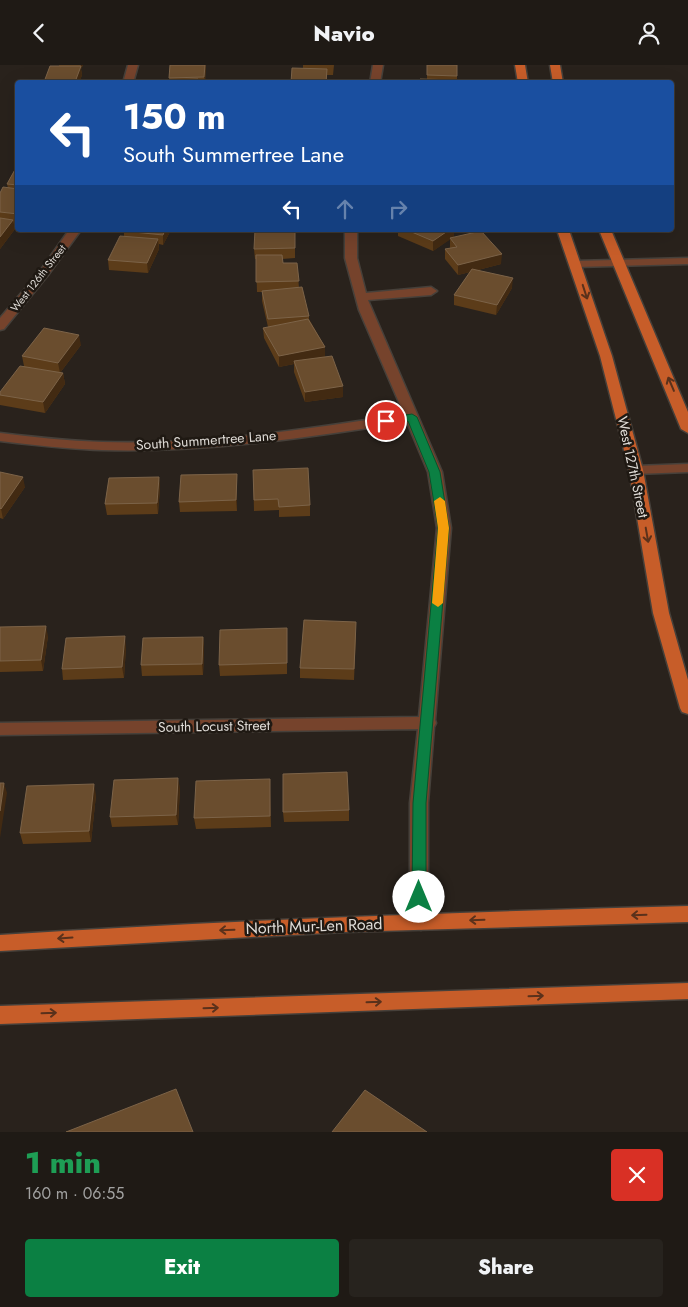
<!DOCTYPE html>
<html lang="en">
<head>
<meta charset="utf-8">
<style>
	:root { --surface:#1f1a15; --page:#27231e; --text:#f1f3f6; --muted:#a1a1a0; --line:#3c3834; --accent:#0b8043 }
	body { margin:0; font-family:Jost,sans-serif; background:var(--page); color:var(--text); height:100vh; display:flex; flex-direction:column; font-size:19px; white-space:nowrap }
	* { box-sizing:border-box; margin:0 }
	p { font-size:16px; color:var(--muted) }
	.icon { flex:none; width:28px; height:28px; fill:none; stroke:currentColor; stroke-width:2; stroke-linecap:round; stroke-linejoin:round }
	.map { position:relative; height:1067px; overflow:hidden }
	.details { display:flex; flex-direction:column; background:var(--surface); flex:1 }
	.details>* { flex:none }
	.banner { position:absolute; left:15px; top:15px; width:659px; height:152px; border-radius:5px; box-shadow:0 5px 20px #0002,0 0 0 1px var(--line); background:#1a4fa0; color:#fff; overflow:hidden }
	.pin { position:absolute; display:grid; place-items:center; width:42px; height:42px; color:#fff; margin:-21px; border:2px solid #fff; border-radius:50%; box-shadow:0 1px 5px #0007 }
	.me { position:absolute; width:55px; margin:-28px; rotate:0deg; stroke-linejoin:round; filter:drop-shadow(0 0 4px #0008) }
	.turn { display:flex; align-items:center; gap:18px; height:105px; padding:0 25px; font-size:22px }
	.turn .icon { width:65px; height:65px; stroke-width:2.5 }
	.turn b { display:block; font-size:35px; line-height:42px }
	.lanes { display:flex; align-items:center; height:48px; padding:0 25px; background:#0003; justify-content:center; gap:25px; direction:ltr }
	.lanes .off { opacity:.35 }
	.round { display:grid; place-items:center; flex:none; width:52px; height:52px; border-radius:5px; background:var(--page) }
	.summary { display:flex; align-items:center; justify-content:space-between; height:85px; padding:0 25px }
	h1 { font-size:30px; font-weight:800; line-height:38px; color:#1e9e55 }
	.primary-button { display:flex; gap:10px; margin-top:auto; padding:10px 25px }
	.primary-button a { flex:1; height:58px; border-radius:5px; background:var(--accent); color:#fff; font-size:20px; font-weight:800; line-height:58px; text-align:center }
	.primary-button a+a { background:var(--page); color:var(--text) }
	header { display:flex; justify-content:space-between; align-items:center; height:65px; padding:0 25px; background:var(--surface); font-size:22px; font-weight:800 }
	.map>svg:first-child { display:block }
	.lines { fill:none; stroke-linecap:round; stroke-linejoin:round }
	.minor-casing { stroke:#46403a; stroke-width:3 }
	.major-casing { stroke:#46403a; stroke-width:3 }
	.minor { fill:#76432c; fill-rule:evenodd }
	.major { fill:#c75d29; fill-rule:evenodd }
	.wall { fill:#5c3c19 }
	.shaded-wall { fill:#422a12 }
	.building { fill:#6a4d2e; stroke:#7c6348 }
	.oneway { stroke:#5a311b }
	.route { fill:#0b8043; stroke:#07532c }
	.slow { fill:#f59e0b }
	.labels { text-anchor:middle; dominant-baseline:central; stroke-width:5; stroke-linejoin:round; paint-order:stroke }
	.far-street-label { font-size:11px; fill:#dfdbd6; stroke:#1f1913 }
	.street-label { font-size:14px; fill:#dfdbd6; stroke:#1f1913 }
	.near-street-label { font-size:16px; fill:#dfdbd6; stroke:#1f1913 }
</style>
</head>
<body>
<header><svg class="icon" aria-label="back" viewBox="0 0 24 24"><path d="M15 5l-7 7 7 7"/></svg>Navio<svg class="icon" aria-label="person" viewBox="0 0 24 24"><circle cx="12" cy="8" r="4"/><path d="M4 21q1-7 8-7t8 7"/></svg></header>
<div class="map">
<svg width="688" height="1067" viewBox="0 0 688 1067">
	<rect width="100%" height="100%" fill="#29221c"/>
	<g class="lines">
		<defs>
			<path id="minor" d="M128,0h10l-5,18h-10z
				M373,0h10l-3,18h-10z
				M69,165h12l-33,45 -44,54 -4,1v-12l40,-47z
				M345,165h12v28l9,35 65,-6 6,4 -6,4 -63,5 74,172 9,56 -16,192 1,3 -2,4 -6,76v94l2,25 -3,5 -6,3 -6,-3 -3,-5 -2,-25v-94l8,-74 -418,6v-12l419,-6 18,-189 -9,-56 -21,-50c-101,16 -203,31 -305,28 -34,-1 -68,-5 -102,-9v-8c34,4 68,8 102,9 101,3 202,-12 302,-28l-45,-104 -14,-52z
				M688,193v6l-112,3 -6,-3 6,-3z
				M688,399v8l-52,2 -5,-1 -2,-3 2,-3 5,-1z"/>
			<path id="major" d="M515,0h10l3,18h-10z
				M550,0h10l3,18h-10z
				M557,165h12l43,126 31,114 26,143 19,67v34l-6,-2 -2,-4 -27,-95 -24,-143 -29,-114z
				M599,165h12l77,182v21l-7,-4z
				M688,841v16l-344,10 -344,19v-16c229,-15 458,-23 688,-29z
				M688,918v16l-688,25v-18z"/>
		</defs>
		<use href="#minor" class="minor-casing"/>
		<use href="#major" class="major-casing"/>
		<use href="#minor" class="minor"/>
		<use href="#major" class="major"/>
	</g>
	<path class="wall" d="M59,0h24l-2,4 1,6 -3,8h-35l6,-17h9z
		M170,0h36l-1,18h-38l2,-3z
		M303,0h31l-1,10h-6v8l-24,-15z
		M427,0h30v15l-30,-1z
		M18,101v58l-4,-1 1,6 -15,20v-56l8,-5 -1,-4z
		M171,165l-8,15 -4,-1v5l-11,24 -39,-3 -1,-10 16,-24v-5z
		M398,165h56v7l-2,1 49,26 -23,6 34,18 -16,27 -42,-10v-10l16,-23 -12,3 -13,-16v-10l5,-1v-9l-17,12 -35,-15z
		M284,166h11v27l-13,1 1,4h14l2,25 10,28v3l16,28v10l18,40 -38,5 -11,-30v-8l-15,3 -15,-29 -1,-10 5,-1 -6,-26v-9h-5l-1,-33h-1l-1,-10z
		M81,280l-21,28h3l2,11 -20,29 -45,-8v-10l24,-29 -2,-10z
		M253,405l57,35v11l-31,1v-7l-25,1z
		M0,407l25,15 -22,32 -3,-1z
		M237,409v37l-57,1 -1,-10z
		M159,412l1,10 -2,27 -51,1 -2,-11z
		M0,562l48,9 -5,35 -43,1z
		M287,563v46l-67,2 -1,-11z
		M356,568l-2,47 -54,-2v-10z
		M203,572l1,10 -1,28 -61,1 -1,-11z
		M126,582l-2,31 -61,2 -1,-11z
		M180,723l-2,37 -66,2 -2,-10z
		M270,725l1,37 -75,2 -2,-11z
		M96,730l-5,47 -68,2 -3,-11z
		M349,745v11l-65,1 -1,-10z"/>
	<path class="shaded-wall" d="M80,0h3l-2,4 1,6 -3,8h-4l5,-16z
		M205,0h1l-2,18v-6z
		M13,155l2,9 -15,20v-12z
		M165,165h6l-8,15v-10z
		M449,165h5v7l-21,14v-10z
		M158,174l1,10 -11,24 -1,-10z
		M502,189l-1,10 -43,11v-10z
		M513,213l-1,10 -16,27 1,-10z
		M79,270l2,10 -21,28 -2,-10z
		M325,282v10l-31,4v3l-15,3v-11z
		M63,308l2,11 -20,29 -2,-11z
		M343,321v11l-38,5v-10z
		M237,409v37l-1,-11z
		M23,412l2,10 -22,32 -2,-10z
		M159,412l1,10 -2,27 -1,-11z
		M46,561l2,10 -5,35 -2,-11z
		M125,571l1,11 -2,31 -2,-11z
		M203,572l1,10 -1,28 -1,-11z
		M178,713l2,10 -2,37 -2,-10z
		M4,718l3,10 -7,45v-27z
		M94,719l2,11 -5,47 -2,-11z"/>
	<path class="building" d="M170,0h35l-1,12 -35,1z
		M427,0h30v11l-30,-1z
		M50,1h31l-6,16h-31z
		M292,3l35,1 -1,14h-35z
		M198,14l-1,4h-30v-3z
		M420,14l38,1 -1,3h-37z
		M17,101l1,19 -11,-1z
		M3,122l15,2v25l-18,-2v-19z
		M0,153l13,2 -13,17z
		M124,165h41l-2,5 -39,-4z
		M255,165l40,1v17l-41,1z
		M407,165h42l-16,11z
		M481,166l21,23 -44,11 -13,-16 12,-2 -7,-9z
		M120,171l38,3 -11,24 -39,-3z
		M256,190h26l1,8h14l2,18 -43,1z
		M472,204l41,9 -16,27 -43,-10z
		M302,222l7,29 -41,3 -6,-28z
		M308,254l17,28 -46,9 -16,-28z
		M44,263l35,7 -21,28 -36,-7z
		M332,291l11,30 -38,6 -11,-31z
		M20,301l43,7 -20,29 -43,-7v-3z
		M308,403l2,37 -31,2 -1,-8 -24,1 -1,-30z
		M0,407l23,5 -22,32 -1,-1z
		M237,409l-1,26 -57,2 2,-27z
		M159,412l-2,26 -52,1 4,-26z
		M304,555l52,2 -2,47 -54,-1z
		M46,561l-5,34 -41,1v-34z
		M287,563v35l-68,2 1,-35z
		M125,571l-3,31 -60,2 4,-31z
		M203,572l-1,27 -61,1 2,-27z
		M347,707l2,38 -66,2v-38z
		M178,713l-2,37 -66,2 4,-37z
		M270,714v37l-76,2 2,-37z
		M0,718h4l-4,28z
		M94,719l-5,47 -69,2 7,-47z
		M176,1024l17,43h-127z
		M365,1025l62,42h-95z"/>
	<defs><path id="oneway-shaft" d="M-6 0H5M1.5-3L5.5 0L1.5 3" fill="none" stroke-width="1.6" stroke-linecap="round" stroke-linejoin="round" transform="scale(1.25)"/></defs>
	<g class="oneway">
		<use href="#oneway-shaft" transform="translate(585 227) rotate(72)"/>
		<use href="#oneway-shaft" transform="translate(671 319) rotate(-113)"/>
		<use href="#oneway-shaft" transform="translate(647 470) rotate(80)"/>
		<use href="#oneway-shaft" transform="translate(639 850) rotate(178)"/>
		<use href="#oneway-shaft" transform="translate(477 855) rotate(178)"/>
		<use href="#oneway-shaft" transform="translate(227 865) rotate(178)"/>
		<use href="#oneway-shaft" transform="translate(65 873) rotate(176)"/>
		<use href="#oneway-shaft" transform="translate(536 931) rotate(-2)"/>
		<use href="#oneway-shaft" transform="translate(374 937) rotate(-2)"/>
		<use href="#oneway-shaft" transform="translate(211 943) rotate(-2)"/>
		<use href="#oneway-shaft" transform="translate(49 948) rotate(-2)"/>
	</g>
	<path class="route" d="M412,349l5,3 23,55 9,56 -23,275v94l-2,4 -5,2 -5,-2 -2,-4 1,-94 25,-275 -9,-56 -21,-51 -22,4 -5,-4 5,-3z"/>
	<path class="slow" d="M440,432l5,4 4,27 -6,75 -5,4 -6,-4 6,-75 -4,-27z"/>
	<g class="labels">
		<g class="far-street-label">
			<text transform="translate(38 213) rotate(-52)">West 126th Street</text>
		</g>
		<g class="street-label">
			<text transform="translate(206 375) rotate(-4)">South Summertree Lane</text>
			<text transform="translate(633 402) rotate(78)">West 127th Street</text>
			<text transform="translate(214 661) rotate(-1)">South Locust Street</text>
		</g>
		<g class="near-street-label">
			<text transform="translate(314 861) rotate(-2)">North Mur-Len Road</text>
		</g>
	</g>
</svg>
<div class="pin" style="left:386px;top:356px;background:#d93025"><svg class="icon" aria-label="arrive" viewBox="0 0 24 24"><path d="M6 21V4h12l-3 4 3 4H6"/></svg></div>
<svg class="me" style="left:419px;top:832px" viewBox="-20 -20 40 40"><circle r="19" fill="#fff"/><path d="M0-13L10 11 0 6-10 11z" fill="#0b8043"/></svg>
<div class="banner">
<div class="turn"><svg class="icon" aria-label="left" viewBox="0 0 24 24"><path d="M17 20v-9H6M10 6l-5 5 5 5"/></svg><div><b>150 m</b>South Summertree Lane</div></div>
<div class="lanes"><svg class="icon" aria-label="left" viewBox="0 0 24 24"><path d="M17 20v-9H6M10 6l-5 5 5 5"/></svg><svg class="icon off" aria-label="ahead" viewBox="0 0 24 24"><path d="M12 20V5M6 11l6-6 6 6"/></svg><svg class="icon off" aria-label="right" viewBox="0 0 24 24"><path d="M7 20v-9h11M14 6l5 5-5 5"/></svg></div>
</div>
</div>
<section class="details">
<div class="summary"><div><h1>1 min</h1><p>160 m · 06:55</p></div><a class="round" style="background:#d93025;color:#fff"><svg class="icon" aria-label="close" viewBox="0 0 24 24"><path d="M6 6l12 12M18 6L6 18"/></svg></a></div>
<div class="primary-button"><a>Exit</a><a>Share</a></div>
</section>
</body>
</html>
